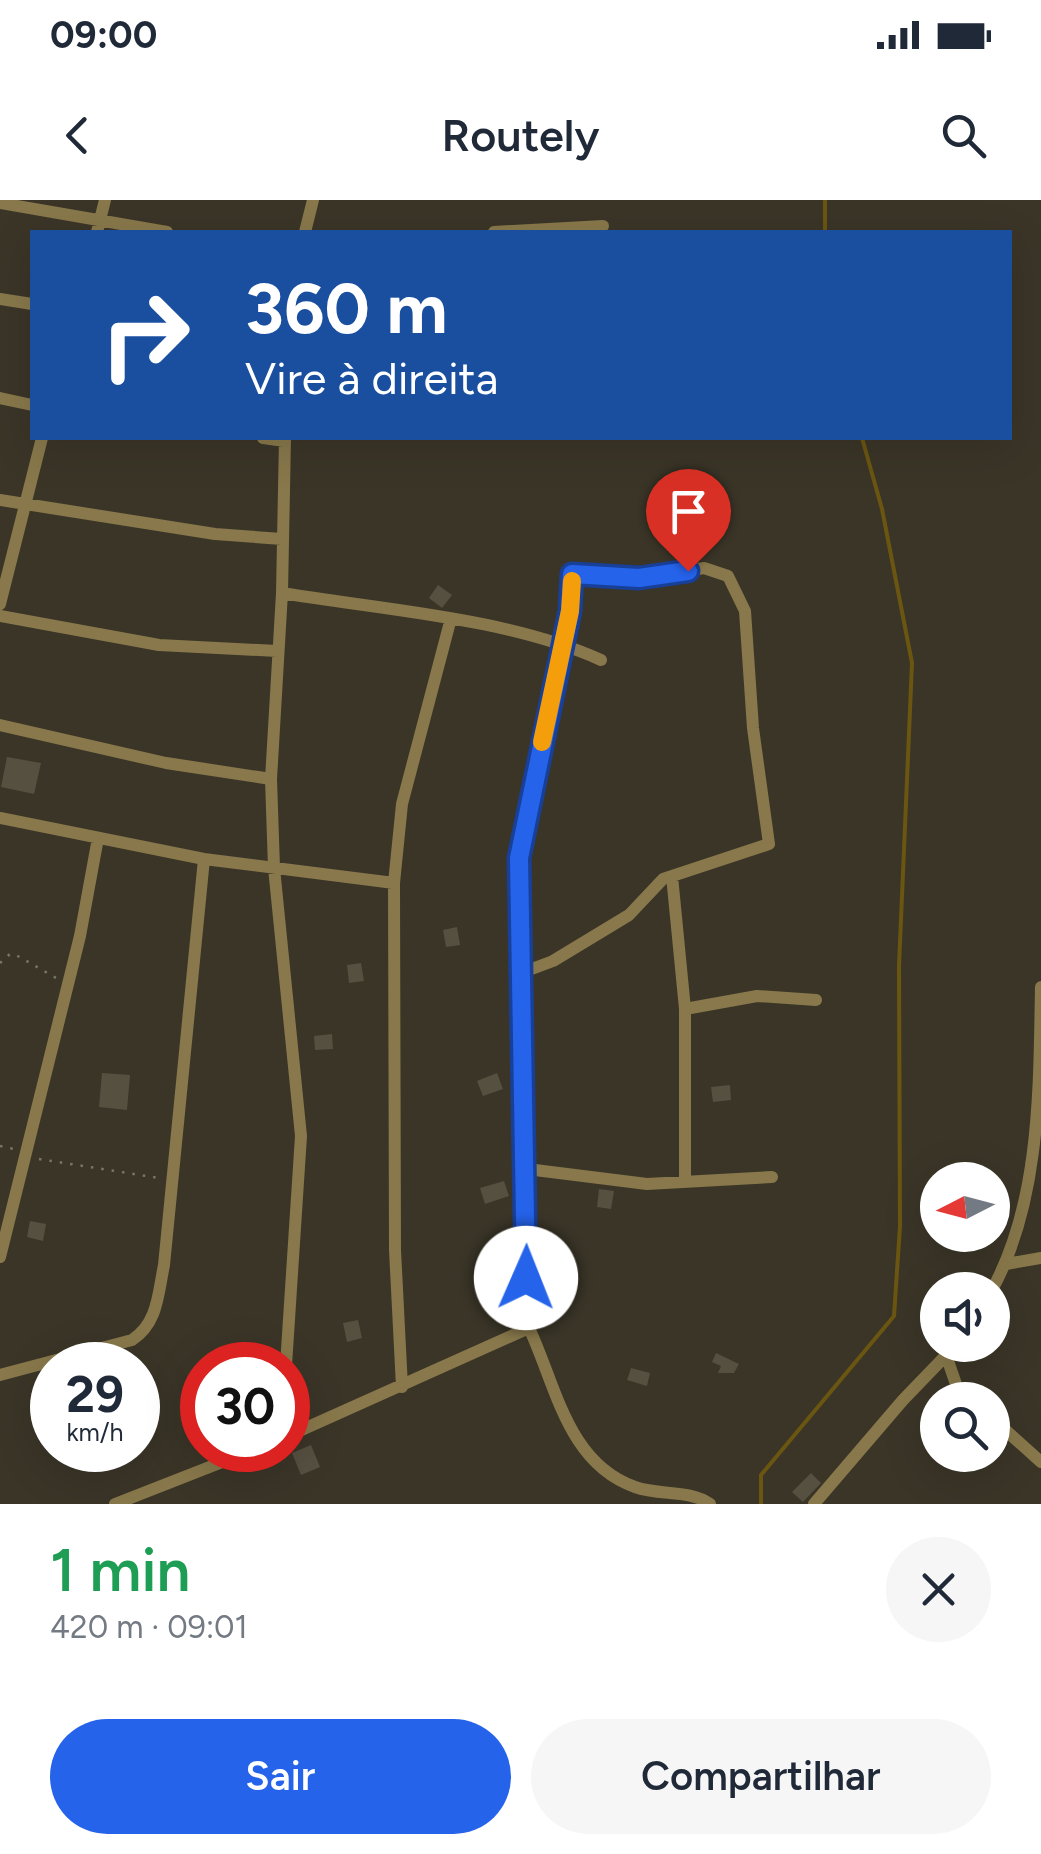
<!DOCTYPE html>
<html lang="pt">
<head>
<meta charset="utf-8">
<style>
	:root { --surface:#fff; --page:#f6f6f7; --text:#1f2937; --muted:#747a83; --accent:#2563eb }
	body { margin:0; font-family:Figtree,sans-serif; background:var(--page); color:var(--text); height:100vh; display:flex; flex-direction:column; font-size:38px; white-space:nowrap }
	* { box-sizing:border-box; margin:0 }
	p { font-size:32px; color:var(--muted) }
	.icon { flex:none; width:55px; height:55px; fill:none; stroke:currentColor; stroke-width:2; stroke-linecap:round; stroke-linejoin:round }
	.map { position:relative; height:1304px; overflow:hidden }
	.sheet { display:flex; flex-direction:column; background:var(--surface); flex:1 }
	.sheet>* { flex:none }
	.hud { position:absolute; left:30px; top:30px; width:982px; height:210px; border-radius:0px; box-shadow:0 10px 40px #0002; background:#1a4fa0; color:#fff; overflow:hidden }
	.needle { width:65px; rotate:264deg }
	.controls { position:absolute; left:920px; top:962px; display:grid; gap:20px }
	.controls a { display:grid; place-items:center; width:90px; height:90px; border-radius:50%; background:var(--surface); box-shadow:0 10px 40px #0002; font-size:50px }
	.speed { position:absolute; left:30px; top:1142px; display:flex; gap:20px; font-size:50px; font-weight:700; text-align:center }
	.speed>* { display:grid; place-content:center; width:130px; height:130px; border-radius:50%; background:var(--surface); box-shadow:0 10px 40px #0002; line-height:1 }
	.speed small { font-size:25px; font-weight:400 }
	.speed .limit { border:15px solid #d22; background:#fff; color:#111 }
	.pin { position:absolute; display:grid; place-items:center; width:85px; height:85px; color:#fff; margin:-102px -42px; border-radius:50% 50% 50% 0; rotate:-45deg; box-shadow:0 0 10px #0007 }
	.pin .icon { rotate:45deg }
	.me { position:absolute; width:110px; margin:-55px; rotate:1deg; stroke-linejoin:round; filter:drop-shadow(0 0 8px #0008) }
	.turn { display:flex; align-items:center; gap:35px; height:210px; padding:0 50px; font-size:45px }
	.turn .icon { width:130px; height:130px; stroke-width:2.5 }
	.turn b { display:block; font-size:70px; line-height:85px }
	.round { display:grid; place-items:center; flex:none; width:105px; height:105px; border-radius:52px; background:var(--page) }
	.summary { display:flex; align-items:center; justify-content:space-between; height:170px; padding:0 50px }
	h1 { font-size:60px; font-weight:600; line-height:75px; color:#1e9e55 }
	.primary-button { display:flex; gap:20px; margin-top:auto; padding:20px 50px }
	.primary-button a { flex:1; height:115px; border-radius:60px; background:var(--accent); color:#fff; font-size:40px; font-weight:600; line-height:115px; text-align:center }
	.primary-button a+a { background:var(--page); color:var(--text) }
	.status { display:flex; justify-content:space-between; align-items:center; height:70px; padding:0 50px; background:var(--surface); direction:ltr }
	.status svg { height:28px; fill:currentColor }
	header { display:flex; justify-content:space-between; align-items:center; height:130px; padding:0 50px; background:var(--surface); font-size:45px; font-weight:600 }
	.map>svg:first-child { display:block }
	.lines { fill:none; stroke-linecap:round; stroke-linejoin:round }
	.stream { stroke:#6b5611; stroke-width:4 }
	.building { fill:#565041 }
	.path { stroke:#797569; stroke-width:2.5; stroke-dasharray:2.5 8; stroke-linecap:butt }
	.street { stroke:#88784b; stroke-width:12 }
	.route-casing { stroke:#184099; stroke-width:25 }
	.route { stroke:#2563eb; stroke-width:18 }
	.slow { stroke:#f59e0b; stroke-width:18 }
</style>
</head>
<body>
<div class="status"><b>09:00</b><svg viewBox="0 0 49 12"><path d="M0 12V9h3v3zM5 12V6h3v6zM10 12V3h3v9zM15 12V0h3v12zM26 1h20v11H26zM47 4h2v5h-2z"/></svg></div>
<header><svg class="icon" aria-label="back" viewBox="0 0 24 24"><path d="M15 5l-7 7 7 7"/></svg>Routely<svg class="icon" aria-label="search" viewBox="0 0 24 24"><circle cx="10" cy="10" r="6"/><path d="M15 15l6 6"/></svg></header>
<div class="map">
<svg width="1041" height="1304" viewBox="0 0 1041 1304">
	<rect width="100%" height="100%" fill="#3a3527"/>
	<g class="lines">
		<path class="stream" d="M825,32v-32
			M761,1304v-29l133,-159 6,-90 -1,-260 13,-303 -30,-154 -20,-71"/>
	</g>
	<path class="building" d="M438,385l14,10 -10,13 -13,-10z
		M7,557l34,6 -7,31 -33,-7z
		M457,727l3,18 -14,2 -3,-17z
		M361,763l3,18 -15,2 -2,-18z
		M332,834l1,15 -18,1 -1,-14z
		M102,873l28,2 -3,35 -28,-3z
		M497,873l6,16 -20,7 -6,-15z
		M730,885l1,15 -18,2 -2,-15z
		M504,981l5,15 -24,8 -5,-16z
		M599,989l15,2 -3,18 -14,-2z
		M30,1021l16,3 -3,17 -16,-4z
		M358,1120l4,18 -15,4 -4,-19z
		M716,1153l23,11 -5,9h-16l3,-7 -9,-4z
		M631,1168l19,5 -3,13 -20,-6z
		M311,1245l9,22 -19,8 -9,-22z
		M811,1273l10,10 -18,19 -11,-10z"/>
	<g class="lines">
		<path class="path" d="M0,763l10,-9 6,1 42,24
			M0,946l14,3
			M39,959l120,19"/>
		<path class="street" d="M0,3l167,29
			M97,32l8,-32
			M305,32l8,-32
			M494,32l109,-6
			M0,99l32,5
			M0,198l32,7
			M263,238l22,3
			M285,238l-3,155 -11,186 3,89 27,268 -15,229
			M0,300l215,34 67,5
			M282,393c102,17 226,25 319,67
			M0,404l42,-166
			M0,416l159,29 118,6
			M0,525l166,38 105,16
			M0,618l204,41 190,24
			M672,676l13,133v172
			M521,773l32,-12 76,-46 34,-36 106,-35 -16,-116 -8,-117 -17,-35 -24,-8 -65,10 -66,-4 -3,37 -51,248 8,455 2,14c27,57 38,135 106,159 25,9 54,2 75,17
			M685,809l72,-13 59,4
			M527,969l120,15 125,-7
			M0,1057l80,-321 18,-98
			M1006,1064l35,-6
			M992,1090c49,-90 47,-203 49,-303
			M947,1158l10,29 15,13
			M0,1175l132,-35c26,-17 26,-46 32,-75l40,-406
			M402,1187l-7,-137 -1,-367 8,-79 48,-182
			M992,1218l49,44
			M288,1236l241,-108
			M115,1304l138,-54
			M814,1304l89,-104 53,-55"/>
	</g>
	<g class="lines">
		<defs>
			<path id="route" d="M526,1078l-7,-420 51,-247 2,-37 67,4 49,-7"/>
		</defs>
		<use href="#route" class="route-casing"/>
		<use href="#route" class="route"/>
		<path class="slow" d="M542,542l28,-131 2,-30"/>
	</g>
</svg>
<div class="controls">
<a><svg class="needle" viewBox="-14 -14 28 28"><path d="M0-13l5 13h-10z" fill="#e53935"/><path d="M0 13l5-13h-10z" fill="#747a83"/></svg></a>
<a><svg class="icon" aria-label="sound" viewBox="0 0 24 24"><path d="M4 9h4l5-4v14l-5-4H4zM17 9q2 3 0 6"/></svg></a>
<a><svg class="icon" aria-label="search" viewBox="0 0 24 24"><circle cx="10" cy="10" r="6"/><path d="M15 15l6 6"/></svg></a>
</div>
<div class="speed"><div>29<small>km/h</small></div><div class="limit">30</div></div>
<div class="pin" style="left:688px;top:371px;background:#d93025"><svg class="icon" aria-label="arrive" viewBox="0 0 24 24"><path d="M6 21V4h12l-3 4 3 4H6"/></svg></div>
<svg class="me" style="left:526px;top:1078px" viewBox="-20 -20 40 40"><circle r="19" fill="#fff"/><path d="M0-13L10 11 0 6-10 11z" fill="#2563eb"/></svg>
<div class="hud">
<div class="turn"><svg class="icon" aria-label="right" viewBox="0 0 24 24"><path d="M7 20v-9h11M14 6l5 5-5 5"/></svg><div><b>360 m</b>Vire à direita</div></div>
</div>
</div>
<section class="sheet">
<div class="summary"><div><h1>1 min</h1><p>420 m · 09:01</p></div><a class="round"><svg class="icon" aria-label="close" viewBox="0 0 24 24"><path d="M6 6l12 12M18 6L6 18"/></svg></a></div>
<div class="primary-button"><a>Sair</a><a>Compartilhar</a></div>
</section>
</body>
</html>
